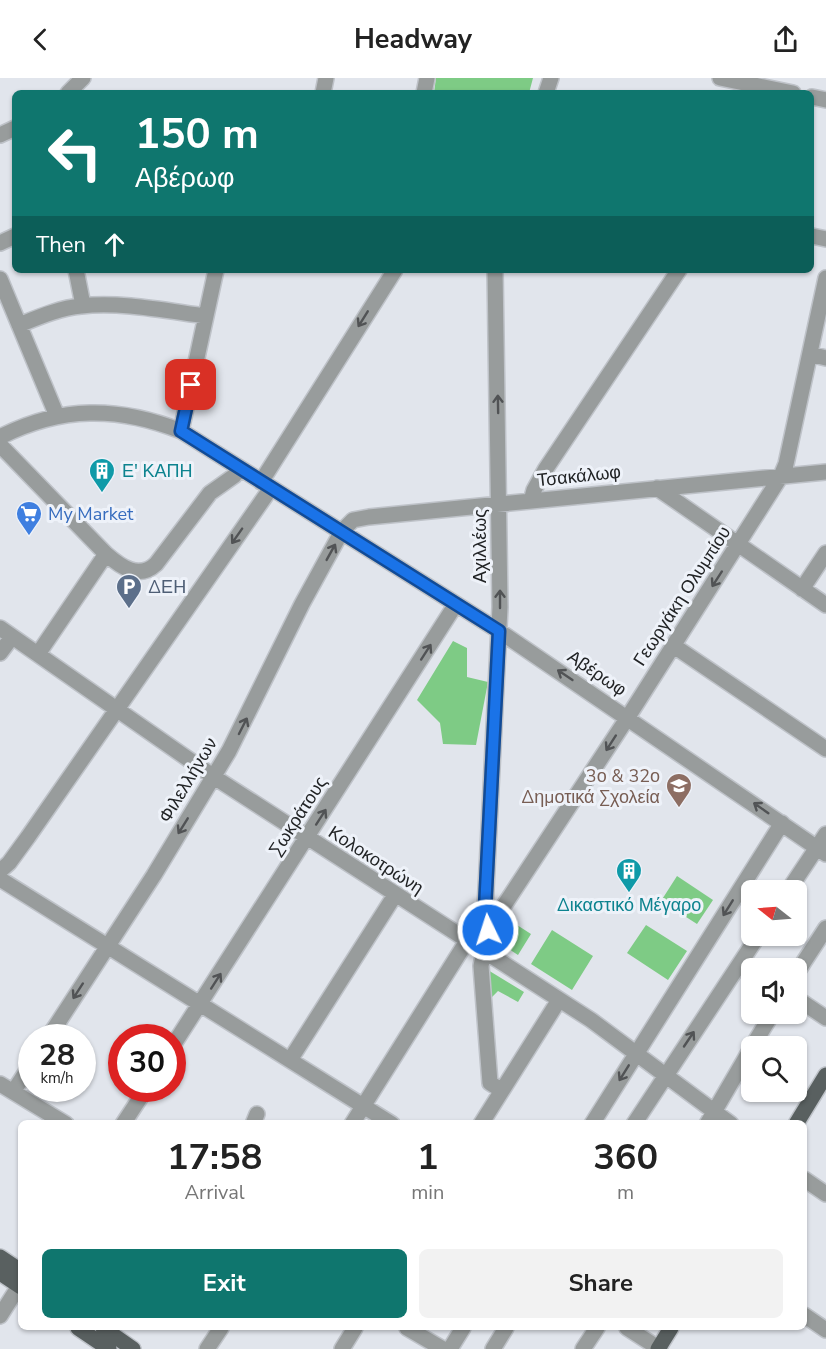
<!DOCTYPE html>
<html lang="en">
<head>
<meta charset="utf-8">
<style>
	:root { --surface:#fff; --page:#f2f2f2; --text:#222; --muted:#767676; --accent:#0f766e }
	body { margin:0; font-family:"Nunito Sans",sans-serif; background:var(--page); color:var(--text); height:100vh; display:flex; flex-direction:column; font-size:22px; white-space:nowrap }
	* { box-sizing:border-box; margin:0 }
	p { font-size:20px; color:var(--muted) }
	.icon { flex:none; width:33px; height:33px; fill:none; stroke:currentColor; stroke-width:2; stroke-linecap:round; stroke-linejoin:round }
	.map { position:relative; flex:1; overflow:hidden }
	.sheet { position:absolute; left:18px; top:1042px; width:789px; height:210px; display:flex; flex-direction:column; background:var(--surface); border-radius:9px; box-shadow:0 2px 4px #0004 }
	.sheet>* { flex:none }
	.hud { position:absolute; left:12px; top:12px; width:802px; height:183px; border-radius:9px; box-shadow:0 2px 4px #0004; background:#0f766e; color:#fff; overflow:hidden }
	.needle { width:39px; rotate:287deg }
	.controls { position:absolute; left:741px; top:802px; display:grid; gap:12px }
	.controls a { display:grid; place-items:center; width:66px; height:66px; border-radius:9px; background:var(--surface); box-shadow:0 2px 4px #0004; font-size:30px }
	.speed { position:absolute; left:18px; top:946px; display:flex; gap:12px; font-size:30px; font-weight:700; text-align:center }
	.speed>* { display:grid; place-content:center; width:78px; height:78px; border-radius:50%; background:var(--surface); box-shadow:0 2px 4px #0004; line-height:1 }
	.speed small { font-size:15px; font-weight:400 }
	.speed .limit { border:9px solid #d22; background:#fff; color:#111 }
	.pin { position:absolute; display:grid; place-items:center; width:51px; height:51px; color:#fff; margin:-26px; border-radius:12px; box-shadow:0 3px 9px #0006 }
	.me { position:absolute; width:66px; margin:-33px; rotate:356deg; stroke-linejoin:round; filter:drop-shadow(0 0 4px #0008) }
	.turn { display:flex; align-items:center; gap:21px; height:126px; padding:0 24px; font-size:27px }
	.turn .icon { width:78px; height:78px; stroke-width:2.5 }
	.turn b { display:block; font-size:42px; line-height:51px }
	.then { display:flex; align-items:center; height:57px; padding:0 24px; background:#0003; gap:12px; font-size:22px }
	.eta { display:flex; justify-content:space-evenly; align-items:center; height:102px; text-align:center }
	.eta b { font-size:36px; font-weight:700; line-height:42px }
	.cta { display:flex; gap:12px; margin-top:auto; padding:12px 24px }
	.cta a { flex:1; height:69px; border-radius:9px; background:var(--accent); color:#fff; font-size:24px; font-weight:700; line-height:69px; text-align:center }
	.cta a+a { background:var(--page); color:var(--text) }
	header { display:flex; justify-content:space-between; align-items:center; height:78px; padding:0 24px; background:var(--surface); font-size:27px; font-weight:700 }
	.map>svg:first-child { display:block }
	.green { fill:#7ecb85 }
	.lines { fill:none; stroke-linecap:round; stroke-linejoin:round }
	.minor-casing { stroke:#bec2c8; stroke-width:18 }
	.major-casing { stroke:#bec2c8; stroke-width:18 }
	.minor { stroke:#989c9c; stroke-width:15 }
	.major { stroke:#596060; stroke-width:15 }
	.oneway { stroke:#515355 }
	.route-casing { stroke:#114b97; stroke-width:15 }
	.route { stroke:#1a73e8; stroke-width:10 }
	.labels { text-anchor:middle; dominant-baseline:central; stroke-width:6; stroke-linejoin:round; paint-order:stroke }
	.culture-label { font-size:18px; fill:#0d838f; stroke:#eef2f9; text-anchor:start }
	.street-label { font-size:18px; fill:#212325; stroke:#eef2f9 }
	.shop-label { font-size:18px; fill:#366cbe; stroke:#eef2f9; text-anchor:start }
	.service-label { font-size:18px; fill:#4e5e75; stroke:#eef2f9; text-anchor:start }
	.education-label { font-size:18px; fill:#785e54; stroke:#eef2f9; text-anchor:end }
</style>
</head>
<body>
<header><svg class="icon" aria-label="back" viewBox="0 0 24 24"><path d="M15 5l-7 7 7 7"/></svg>Headway<svg class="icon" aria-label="share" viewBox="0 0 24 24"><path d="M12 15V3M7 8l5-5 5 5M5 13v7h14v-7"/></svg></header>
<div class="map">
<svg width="826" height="1271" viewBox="0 0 826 1271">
	<rect width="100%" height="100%" fill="#e1e5ec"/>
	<path class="green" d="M436,0h97l-4,15h-95z
		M453,563l14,7v29l21,5 -12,63 -33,-1 -3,-21 -23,-23z
		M677,798l36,24 -16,24 -36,-23z
		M517,847l14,9 -13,21 -14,-9z
		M646,847l41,26 -19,29 -41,-27z
		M552,852l41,26 -21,34 -41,-26z
		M483,889l41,25 -6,10 -20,-11 -12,12z"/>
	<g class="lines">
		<defs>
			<path id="minor" d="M720,0l73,15
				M68,15l15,-15
				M323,15l3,-15
				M424,15l3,-15
				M546,15l5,-15
				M812,19l14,3
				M0,57l15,-7
				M812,158l14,3
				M0,165l15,-7
				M76,192l7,35
				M0,201l57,137
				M19,247c20,-8 41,-17 62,-19 38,-5 87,5 125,10
				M810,276l16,4
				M181,353l35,-161
				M0,359c61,-31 118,-31 181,-6l318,200 327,223
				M0,367l106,109c15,13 33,26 50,10l54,-71 24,-17 5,-7
				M261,404l134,-212
				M657,410l169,117
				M531,423l3,-11 11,-20 134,-200
				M802,511l24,-36
				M0,550l214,149 377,243 140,104
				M674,568l152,103
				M0,575l12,-16
				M38,576l68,-100
				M0,793l9,-8 19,-26 243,-349
				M0,801l392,245
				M788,813l38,-57
				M488,852l-3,-21 15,-302 -5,-337
				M476,870l152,-231 153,-241 5,-12 40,-186
				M484,874l-3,14 9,117 11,7
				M796,896l30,-46
				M796,920l30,20
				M48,960l106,-163 75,-124 73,-147 40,-73 11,-11 16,-3 457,-45
				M172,969l284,-443
				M752,969l20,-33
				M290,982l105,-165
				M0,1006l66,40
				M13,1014l19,-29
				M123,1046l23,-35
				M253,1046l4,-10
				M352,1046l115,-183
				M481,1046l78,-124
				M592,1046l190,-301
				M634,1046l124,-188
				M707,1046l45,-77
				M804,1101l22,15
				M804,1237l22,15
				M0,1238l21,-33
				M407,1250l36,21
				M627,1250l33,21
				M207,1271l14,-21
				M342,1271l13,-21
				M450,1271l13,-21
				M493,1271l13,-21
				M583,1271l14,-21"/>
			<path id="major" d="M796,1046l30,-49
				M0,1179l21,14
				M0,1195l21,14
				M78,1250l31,21
				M103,1250l30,21
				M658,1271l13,-21"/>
		</defs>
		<use href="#minor" class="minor-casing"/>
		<use href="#major" class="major-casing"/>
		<use href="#minor" class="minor"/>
		<use href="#major" class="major"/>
	</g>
	<defs><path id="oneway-shaft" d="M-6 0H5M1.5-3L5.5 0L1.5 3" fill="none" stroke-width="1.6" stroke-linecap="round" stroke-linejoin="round" transform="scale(1.5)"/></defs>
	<g class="oneway">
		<use href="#oneway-shaft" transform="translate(363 241) rotate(122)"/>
		<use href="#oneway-shaft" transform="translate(498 326) rotate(-91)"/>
		<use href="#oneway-shaft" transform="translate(237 458) rotate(125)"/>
		<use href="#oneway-shaft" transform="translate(331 474) rotate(-61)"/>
		<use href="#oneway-shaft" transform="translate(717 501) rotate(123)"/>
		<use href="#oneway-shaft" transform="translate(500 521) rotate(-90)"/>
		<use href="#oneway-shaft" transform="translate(426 574) rotate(-57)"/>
		<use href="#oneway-shaft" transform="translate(565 597) rotate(-146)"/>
		<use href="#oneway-shaft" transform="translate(243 648) rotate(-63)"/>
		<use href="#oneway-shaft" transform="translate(611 665) rotate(123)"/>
		<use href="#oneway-shaft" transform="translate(761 730) rotate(-145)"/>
		<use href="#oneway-shaft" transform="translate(321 739) rotate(-57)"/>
		<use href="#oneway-shaft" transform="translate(183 748) rotate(122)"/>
		<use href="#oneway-shaft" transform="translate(728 830) rotate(122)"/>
		<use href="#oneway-shaft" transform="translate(216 903) rotate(-57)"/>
		<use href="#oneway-shaft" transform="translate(78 913) rotate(123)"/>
		<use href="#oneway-shaft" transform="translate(689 961) rotate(-56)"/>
		<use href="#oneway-shaft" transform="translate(624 995) rotate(122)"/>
	</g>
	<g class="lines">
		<defs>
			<path id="route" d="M191,307l-10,46 318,200 -14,278 3,21"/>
		</defs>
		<use href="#route" class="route-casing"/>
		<use href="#route" class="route"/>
	</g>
	<defs>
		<symbol id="building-pin" viewBox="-11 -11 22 30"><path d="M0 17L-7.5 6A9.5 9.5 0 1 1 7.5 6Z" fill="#0f9aa8" stroke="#eef2f9"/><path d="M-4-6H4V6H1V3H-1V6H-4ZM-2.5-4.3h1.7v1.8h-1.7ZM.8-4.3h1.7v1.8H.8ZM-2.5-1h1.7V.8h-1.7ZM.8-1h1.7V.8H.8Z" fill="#fff"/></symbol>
		<symbol id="supermarket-pin" viewBox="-11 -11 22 30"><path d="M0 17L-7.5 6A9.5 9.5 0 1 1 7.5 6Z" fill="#3f7fe0" stroke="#eef2f9"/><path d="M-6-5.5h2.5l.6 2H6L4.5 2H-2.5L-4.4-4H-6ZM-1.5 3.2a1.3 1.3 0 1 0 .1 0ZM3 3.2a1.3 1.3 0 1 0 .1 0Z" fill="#fff"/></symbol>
		<symbol id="parking-pin" viewBox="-11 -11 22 30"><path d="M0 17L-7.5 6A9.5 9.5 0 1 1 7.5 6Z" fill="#5c6f8a" stroke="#eef2f9"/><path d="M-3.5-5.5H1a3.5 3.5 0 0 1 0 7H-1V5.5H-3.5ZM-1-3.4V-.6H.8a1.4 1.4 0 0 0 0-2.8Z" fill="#fff"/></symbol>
		<symbol id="school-pin" viewBox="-11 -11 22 30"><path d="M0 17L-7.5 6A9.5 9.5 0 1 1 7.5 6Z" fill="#8d6e63" stroke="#eef2f9"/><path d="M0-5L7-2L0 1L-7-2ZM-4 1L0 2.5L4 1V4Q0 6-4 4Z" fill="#fff"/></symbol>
	</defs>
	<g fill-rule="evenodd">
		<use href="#building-pin" x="87" y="378" width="30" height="40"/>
		<use href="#supermarket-pin" x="14" y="421" width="30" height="40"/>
		<use href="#parking-pin" x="114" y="494" width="30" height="40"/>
		<use href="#school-pin" x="664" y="693" width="30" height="40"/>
		<use href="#building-pin" x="614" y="778" width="30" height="40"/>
	</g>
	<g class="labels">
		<g class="culture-label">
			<text x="122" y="393">Ε' ΚΑΠΗ</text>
			<text x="629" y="827" text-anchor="middle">Δικαστικό Μέγαρο</text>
		</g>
		<g class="street-label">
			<text transform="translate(579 398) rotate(-6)">Τσακάλωφ</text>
			<text transform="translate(480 468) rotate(-90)">Αχιλλέως</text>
			<text transform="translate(682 518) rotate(-57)">Γεωργάκη Ολυμπίου</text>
			<text transform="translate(597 595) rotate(34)">Αβέρωφ</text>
			<text transform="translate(188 702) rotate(-59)">Φιλελλήνων</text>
			<text transform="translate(298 738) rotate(-57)">Σωκράτους</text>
			<text transform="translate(376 782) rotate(33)">Κολοκοτρώνη</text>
		</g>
		<g class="shop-label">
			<text x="48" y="436">My Market</text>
		</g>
		<g class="service-label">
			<text x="148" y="509">ΔΕΗ</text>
		</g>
		<g class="education-label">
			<text x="660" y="698">3ο &amp; 32ο<tspan x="660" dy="21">Δημοτικά Σχολεία</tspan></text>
		</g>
	</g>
</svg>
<div class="controls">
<a><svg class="needle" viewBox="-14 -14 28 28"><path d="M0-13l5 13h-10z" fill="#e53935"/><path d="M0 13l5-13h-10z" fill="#767676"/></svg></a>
<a><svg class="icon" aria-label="sound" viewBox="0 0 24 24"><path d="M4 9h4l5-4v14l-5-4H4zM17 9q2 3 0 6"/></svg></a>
<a><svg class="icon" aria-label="search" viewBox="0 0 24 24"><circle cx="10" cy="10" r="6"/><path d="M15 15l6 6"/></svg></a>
</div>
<div class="speed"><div>28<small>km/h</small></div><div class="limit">30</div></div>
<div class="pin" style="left:191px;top:307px;background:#d93025"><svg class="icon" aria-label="arrive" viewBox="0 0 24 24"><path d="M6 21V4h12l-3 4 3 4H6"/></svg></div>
<svg class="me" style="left:488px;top:852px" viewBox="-20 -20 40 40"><circle r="17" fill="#1a73e8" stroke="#fff" stroke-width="3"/><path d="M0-11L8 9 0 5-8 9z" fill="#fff"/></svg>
<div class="hud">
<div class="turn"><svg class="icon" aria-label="left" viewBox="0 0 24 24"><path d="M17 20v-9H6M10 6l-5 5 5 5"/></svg><div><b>150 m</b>Αβέρωφ</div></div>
<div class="then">Then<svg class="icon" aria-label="ahead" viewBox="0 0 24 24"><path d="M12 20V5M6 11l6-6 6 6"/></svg></div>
</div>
<section class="sheet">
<div class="eta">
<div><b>17:58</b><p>Arrival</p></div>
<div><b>1</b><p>min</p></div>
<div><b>360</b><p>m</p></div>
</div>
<div class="cta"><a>Exit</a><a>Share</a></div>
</section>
</div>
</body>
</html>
